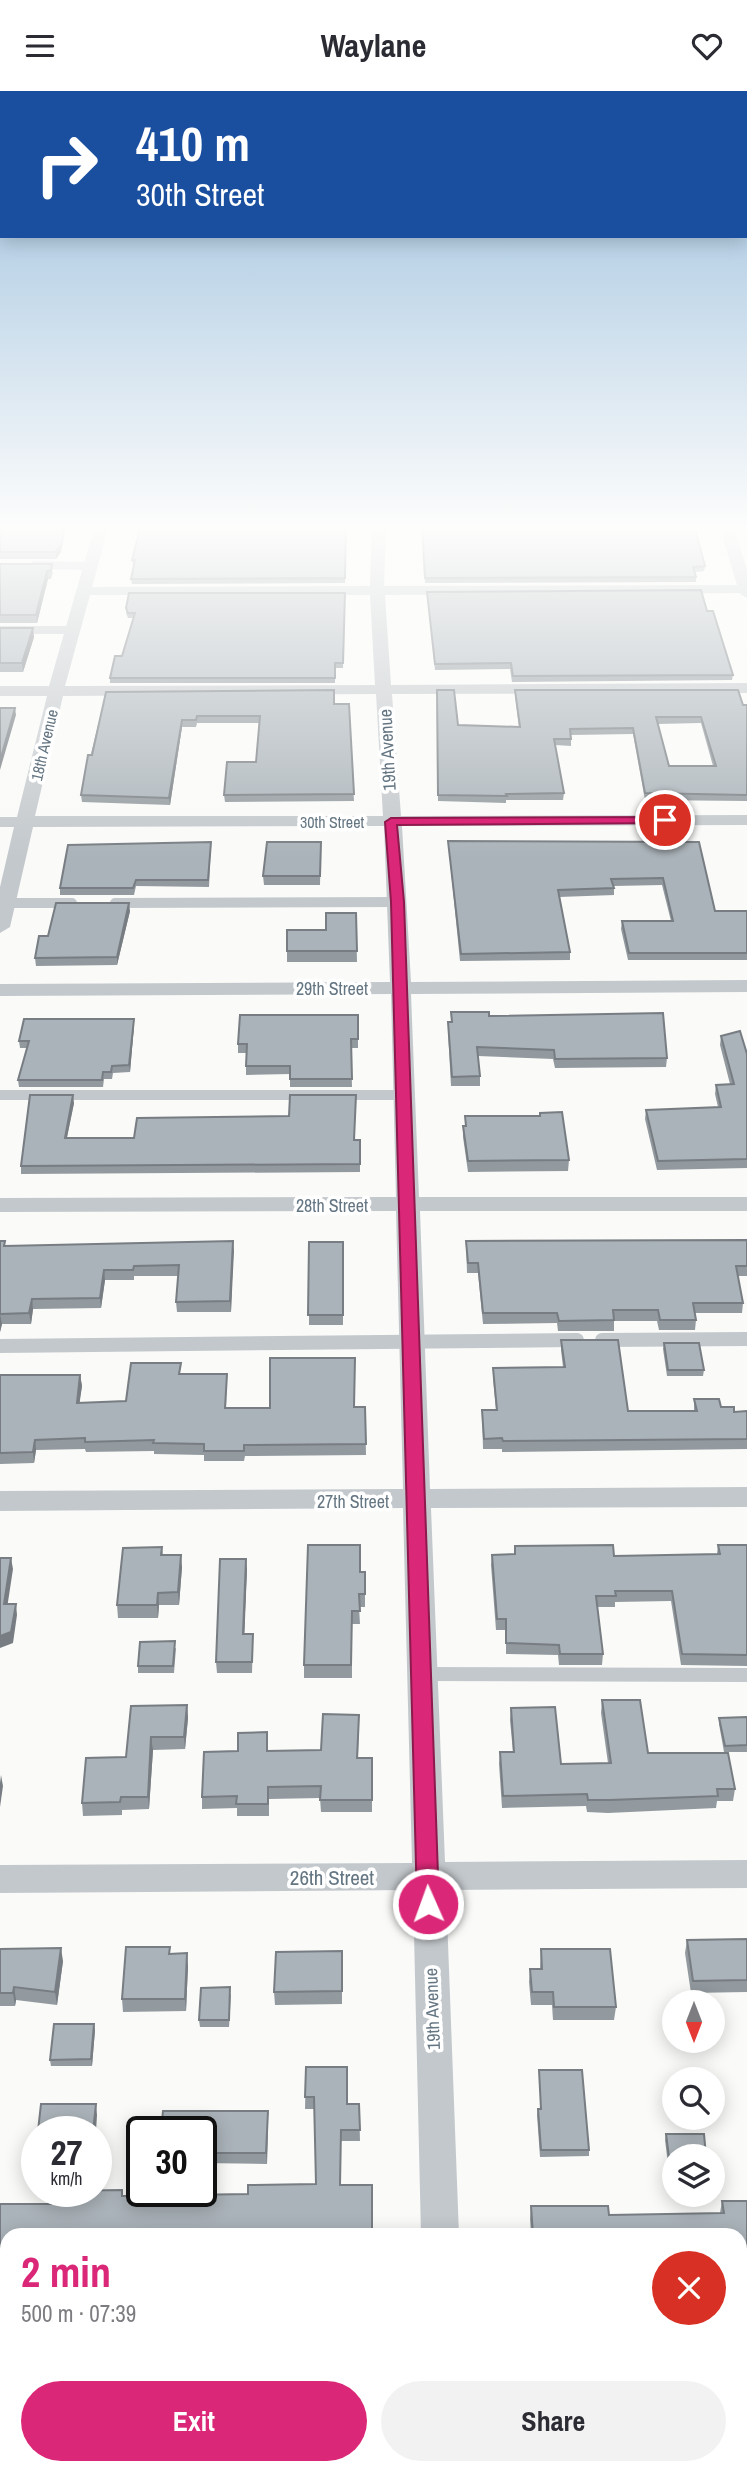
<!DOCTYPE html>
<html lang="en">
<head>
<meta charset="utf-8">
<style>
	:root { --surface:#fff; --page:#f2f2f3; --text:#2b2b33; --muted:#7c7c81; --accent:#db2777 }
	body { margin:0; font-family:"Archivo Narrow",sans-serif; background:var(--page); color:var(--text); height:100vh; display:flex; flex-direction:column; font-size:26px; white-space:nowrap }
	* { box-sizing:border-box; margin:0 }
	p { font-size:23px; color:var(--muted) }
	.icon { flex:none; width:38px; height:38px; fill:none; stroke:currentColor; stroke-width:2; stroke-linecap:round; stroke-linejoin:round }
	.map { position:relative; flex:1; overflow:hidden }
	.panel { position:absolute; left:0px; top:2137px; width:747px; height:247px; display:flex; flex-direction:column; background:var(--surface); border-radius:21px 21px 0 0; box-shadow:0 4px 18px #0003 }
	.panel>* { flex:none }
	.guide { position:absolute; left:0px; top:0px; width:747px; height:147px; box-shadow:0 4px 18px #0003; background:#1a4fa0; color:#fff; overflow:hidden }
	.needle { width:46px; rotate:180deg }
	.buttons { position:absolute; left:662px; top:1899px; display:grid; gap:14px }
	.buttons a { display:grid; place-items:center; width:63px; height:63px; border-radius:50%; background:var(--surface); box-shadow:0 4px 18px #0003; font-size:35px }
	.speed { position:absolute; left:21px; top:2025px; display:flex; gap:14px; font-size:35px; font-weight:700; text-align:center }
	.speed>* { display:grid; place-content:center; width:91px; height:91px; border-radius:50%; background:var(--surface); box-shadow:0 4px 18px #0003; line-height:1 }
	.speed small { font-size:18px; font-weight:400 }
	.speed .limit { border:4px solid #111; border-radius:10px; background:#fff; color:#111 }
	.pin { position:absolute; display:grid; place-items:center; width:60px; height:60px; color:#fff; margin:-30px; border:4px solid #fff; border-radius:50%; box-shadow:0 2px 7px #0007 }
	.me { position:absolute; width:77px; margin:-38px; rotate:358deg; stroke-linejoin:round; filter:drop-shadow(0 0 5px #0008) }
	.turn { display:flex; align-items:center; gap:24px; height:147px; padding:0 21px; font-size:32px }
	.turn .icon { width:91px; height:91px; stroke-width:2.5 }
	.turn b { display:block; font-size:49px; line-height:60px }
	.round { display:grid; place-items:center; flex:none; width:74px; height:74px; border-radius:37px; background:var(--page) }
	.head { display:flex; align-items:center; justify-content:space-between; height:119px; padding:0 21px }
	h1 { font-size:42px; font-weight:700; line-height:52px; color:var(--accent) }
	.button { display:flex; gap:14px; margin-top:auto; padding:14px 21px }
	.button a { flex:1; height:80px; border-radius:42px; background:var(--accent); color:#fff; font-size:28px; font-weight:700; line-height:80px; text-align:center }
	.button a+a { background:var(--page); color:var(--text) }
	header { display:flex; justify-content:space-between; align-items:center; height:91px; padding:0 21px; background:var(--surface); font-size:32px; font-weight:700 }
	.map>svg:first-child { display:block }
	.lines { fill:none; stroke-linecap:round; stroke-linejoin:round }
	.service-far2 { stroke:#c3c8cc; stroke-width:8 }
	.service-far1 { stroke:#c3c8cc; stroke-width:10 }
	.service { stroke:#c3c8cc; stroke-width:14 }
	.minor { fill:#c3c8cc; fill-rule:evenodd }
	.wall { fill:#929a9f; fill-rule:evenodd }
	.shaded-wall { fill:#777d82 }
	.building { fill:#aab3b9; stroke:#777d82; stroke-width:2; fill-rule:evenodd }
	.route { fill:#db2777; stroke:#8e194d; stroke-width:2 }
	.labels { text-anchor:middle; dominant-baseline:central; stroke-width:7; stroke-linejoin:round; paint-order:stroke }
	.far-street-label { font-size:16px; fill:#657683; stroke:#fff }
	.street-label { font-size:18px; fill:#657683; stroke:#fff }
	.near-street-label { font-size:21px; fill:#657683; stroke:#fff }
</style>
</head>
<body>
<header><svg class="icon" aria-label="menu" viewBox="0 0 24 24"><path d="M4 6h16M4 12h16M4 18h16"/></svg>Waylane<svg class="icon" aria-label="heart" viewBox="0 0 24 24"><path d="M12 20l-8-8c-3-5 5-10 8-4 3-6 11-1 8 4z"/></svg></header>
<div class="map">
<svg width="747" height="2383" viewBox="0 0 747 2383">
	<rect width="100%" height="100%" fill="#fafaf8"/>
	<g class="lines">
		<path class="service-far2" d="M35,474l56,1
			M0,539h73"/>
		<path class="service-far1" d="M6,812h66
			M115,812l283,-1
			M0,1004h403"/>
		<path class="service" d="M602,1249l145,-1
			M0,1255l577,-6
			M422,1583l325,1"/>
		<path class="minor" d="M95,434h14l-17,62 278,-1 2,-61h14l-2,61 353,-1 -18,-60h14l14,45v28l-8,-5 -354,2 6,90 356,-2v10l-355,1 9,122 346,-1v10l-345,1 9,156 336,-2v12l-336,2 8,203h328v14h-327l10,278 317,-2v20l-316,1 14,354 302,-2v28l-301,2 13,345h-38l-8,-345 -413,3v-28l412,-2 -9,-355 -403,3v-20l403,-2 -7,-278 -396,1v-14l396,-1 -5,-203 -391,2v-12l390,-2 -6,-156 -351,1 -23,100 -10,6v-46l14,-60h-14v-10h17l30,-121h-47v-10h49zM90,504h280l5,90 -310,1zM376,603l7,122h-348l28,-120z
			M740,2258h7v40h-7z
			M0,2262h7v40h-7z
			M427,2376h42v7h-42z"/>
	</g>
	<path class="wall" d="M0,434l61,27 -5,7h-56z
		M346,434l-1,58 -213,1 -1,-5 3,-14h-1l-1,-5z
		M422,434l283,41 -1,5 -9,1 1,5v5l-271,1z
		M0,473l53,8 -2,7h-3l-11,44h-37z
		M427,501l280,19 26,64 -1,5 -220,2 -2,-13 -75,1z
		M345,502l-2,75h-8v15h-225v-5l12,-22 12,-38h-6l-2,-5v-5z
		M0,537l34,9 -11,35h-23z
		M437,599l21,35 61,2 -4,-31v-6l232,15v96l-102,-1 -12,-66 -62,1v11l-16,-1 9,48 -1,7h-57v3l-68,-2zM701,632l12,43h-44l-12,-42z
		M106,601l243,12 5,97 -129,1 -1,-7 32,-33 3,-39h-62l-1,4h-14l-12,78 -88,-3 -1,-7z
		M448,750l251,1 16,69h32v49h-119l-7,-31 1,-8h49l-9,-36 -48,1v9l-55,2 11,55v8l-110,1z
		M211,751l-2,45 -73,-1 -2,9h-74v-7z
		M321,751l-1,43h-56l-1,-9z
		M130,820l-13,54 -81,1 -1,-8z
		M356,822l1,49h-70v-32h39z
		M451,921l38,4 178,42 -1,9 -111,1 -2,-9 -75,-3 2,20v10h-29l-3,-55v-9h3z
		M358,924v33h-7l1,39h-62v-13l-44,1v-22h-8v-9z
		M134,935l-4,46 -17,1 -1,6h-8l-1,8h-84l-1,-7 9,-32h-7l-1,-7z
		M721,945l26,18v114l-90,2 -12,-51 1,-9 72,-3 -3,-13 1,-9 14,-1 -10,-39z
		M74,1012l-7,35 293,2v32l-339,2v-8z
		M540,1022l29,47 -1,11 -100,1 -5,-35v-11h2v-10h74z
		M747,1149v36h-9l5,27 -1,10h-47l1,7 -1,10h-36l-2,-9h-43v10h-56l-1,-8 -74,1 -5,-51h-11l-1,-32z
		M0,1150l6,5 227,-5 -2,71h-54l-1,-10 2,-26h-44v4h-29l-4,28 -68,1 -2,15h-29l-2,8z
		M309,1151h34v83h-34z
		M561,1249l67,71h66v-12l40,13 13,-1v38l-245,3v-3h-19l-1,-39h14l-3,-32v-10l70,-1 -2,-17z
		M664,1252l40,27 -1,6h-36l-4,-27z
		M181,1283h46l-1,34 139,-1 1,48 -121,1 -1,5h-40v-6l-50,-1v-3l-68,1 -1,-3 -49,1 -2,13 -34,1v-89h80l2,11 -3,17 47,-2z
		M718,1454h29v121l-66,-1 -10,-64 -56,1v5h-18l6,47 -1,11h-43l-1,-10 -52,-1v-24h-10l-5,-65 1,-10 22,-1 1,-8 99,10 103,-2z
		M162,1456l1,8 19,12 -3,38h-20l-1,13h-40l-1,-13z
		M247,1478l-3,65h9l-1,39h-35l-1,-11z
		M360,1481h5v35h-6l1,17h-8v54h-48v-13z
		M176,1557l-2,25h-36v-7z
		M602,1609l46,53 87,36 -2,12h-16l-1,7 -108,5 -21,-1 -1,-6 -84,2 -3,-44 1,-12h13l-3,-32 1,-12 50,56 47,-1 -7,-50z
		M187,1614l1,13 -3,31 -32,1 -4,59 -27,1v5l-39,1 -1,-13 44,-46z
		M747,1626v35h-23l-5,-28v-6z
		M359,1636l-1,31h14v54h-51l-1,-14 -51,1v17h-32v-8l-35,1v-12l66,-46 53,-1z
		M747,1848v53l-56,1 -6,-40 2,-13z
		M170,1856v7l18,12 -2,45 -63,1 -1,-13z
		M0,1858l63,12 -6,44 -41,-5 -1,6h-15z
		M541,1858l75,58 -2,13h-61l-1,-15h-21l-2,-23 1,-13h10z
		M342,1860v53l-67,1 -1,-13z
		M231,1903l-2,33h-29l-1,-7z
		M95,1939l-3,36h-41l-1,-6z
		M306,1976l41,37h12l1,37h-19l-1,44 -333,50v46h-7v-77h51l71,-14 1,6 125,-2 68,-10 -2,-75h-9z
		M539,1979l50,80v6l-49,1 -3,-42 1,-6h3z
		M268,2020l-1,53 -66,-1v-32z
		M666,2043l8,22v24h-4l-5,-40z
		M722,2110h25v78h-7v-44h-209l-1,-16 1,-13 78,9 111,-2z"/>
	<path class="shaded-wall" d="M65,434h2l-6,27 -5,7 -1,-7z
		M47,480l1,8 -11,44 -1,-8z
		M33,537l1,9 -11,35 -1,-9z
		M15,617l1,7 -16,55v-9z
		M182,629v7l-12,78 -1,-7z
		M129,812l1,8 -13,54v-8z
		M134,928v7l-4,46 -1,-7z
		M73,1004l1,8 -9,43v-8z
		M233,1150l1,10 -3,61 -1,-11z
		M104,1179l1,10 -4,28 -1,-10z
		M32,1208l1,10 -2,15 -2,-11z
		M0,1223l2,10 -2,8z
		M80,1284l2,11 -4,28 -1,-11z
		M35,1349l1,10 -2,13 -1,-11z
		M181,1464l1,12 -3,38 -1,-13z
		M11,1467l2,11 -7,46 -2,-11z
		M246,1468l1,10 -3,76 -1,-11z
		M158,1502l1,12 -1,13 -1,-13z
		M16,1513l1,11 -4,28 -13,5v-12z
		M187,1614l1,13 -3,31 -1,-12z
		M151,1646l2,13 -4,59 -1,-12z
		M1,1684l2,11 -3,21v-24z
		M61,1857l2,13 -6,44 -2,-13z
		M187,1862l1,13 -2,45 -1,-12z
		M14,1896l2,13 -1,6 -2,-13z
		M94,1933l1,6 -3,36 -1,-7z
		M96,2013l1,11 -1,16h-3z
		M268,2020v10l-1,43 -1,-11z"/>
	<path class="building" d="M0,434h65l-4,20 -6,7h-55z
		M141,434h205l-1,53 -214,1 4,-19h-3z
		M422,434h272l11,41 -12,1 3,10 -271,1z
		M0,473h52l-1,7h-4l-11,44h-36z
		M701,499l6,21h6l20,64 -220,1 -2,-13 -76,1 -8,-72z
		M129,502h216l-2,70h-8v15h-225l5,-22h7l13,-43h-7l-2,-5z
		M0,537h33l-11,35h-22z
		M334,599v14h15l5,90 -130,1 3,-33h29l4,-46h-63l-1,4h-14l-13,78 -88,-3 7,-40h4l14,-63z
		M437,599h17l4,35 62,2 -5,-37h223l5,15h4v90l-102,-2 -12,-65 -63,1 1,10h-17l10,54 -58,1 1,2 -69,-1zM656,626h45l15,49h-47z
		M0,617h15l-15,53z
		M448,750l251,1 16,69h32v42h-118l-7,-32h51l-10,-43 -52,1 3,9 -56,2 12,62 -109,2z
		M211,751l-3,38h-72l-3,8h-73l8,-43z
		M267,751h54l-1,34h-57z
		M56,812h73l-12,54 -82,1 4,-22h9z
		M326,822h30l1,38h-70v-21h39z
		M451,921h38v4l174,-3 4,45 -112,1 -1,-9 -77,-3 3,29 -28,1 -4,-55h4z
		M240,924h118v24h-7l1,40h-62v-13h-44l1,-22h-9z
		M24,928h110l-5,46 -17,1 -1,6h-8l-1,8h-84l11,-39h-10z
		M740,940l7,23v105l-89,2 -12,-51 75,-3 -5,-22 18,-1 -13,-48z
		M30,1004h43l-8,43h69l3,-20 152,-2 1,-21h66l-2,45h6v24l-339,2z
		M562,1021l7,48 -101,1 -5,-35h3l-1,-10h75v-3z
		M747,1149v26h-11l7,37h-50l3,17h-36l-2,-10h-45l1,10 -55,1 -2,-8h-74l-5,-50h-10l-2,-22z
		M0,1150h5l-1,5 229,-5 -3,60 -54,1 3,-37 -45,1 -1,4h-29l-4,28 -68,1 -3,14 -29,1v1z
		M309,1151h34v73h-35z
		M561,1249h57l10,71h69l-3,-12h25l2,8h13v5l13,-1v28l-244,2 -1,-3 -18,1 -2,-29h15l-4,-42 72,-1z
		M664,1252h35l5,27h-36z
		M270,1267h85l-1,49h11l1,37 -122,1v6h-40v-7l-51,-1 1,-3 -69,2v-4l-50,2 -2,12 -33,1v-78h80l-3,28 49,-2 5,-38h50l-2,11h48l-2,34h45z
		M308,1454h52v27h5v22h-6l1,17h-8l-1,54h-47z
		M613,1454l1,11 106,-2 -2,-9h29v110l-65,-1 -10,-63h-57l1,5h-20l7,58h-43l-1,-9 -53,-2v-24h-9l-5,-64 23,-1v-8z
		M162,1456l-1,8h20l-3,37 -20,1 -1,12h-40l6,-57z
		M0,1467h11l-7,46h12l-5,28 -11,4z
		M220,1468h26l-3,75h10l-1,28h-36z
		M175,1550l-2,25h-35l2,-24z
		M602,1609h38l8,53h80l7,36h-18l1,7 -108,4h-22l-1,-6 -84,2 -3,-44h14l-3,-44 44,-1 6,57 50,-1z
		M187,1614l-3,32h-33l-3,60h-27l-1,5 -38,1 4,-45 40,-1 5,-51z
		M323,1623l36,1 -2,43h15v42h-52l1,-14 -53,1v17h-32l1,-8 -35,1 2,-45 34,-1v-18l29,-1v19l54,-1z
		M747,1626v28l-22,1 -6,-28z
		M747,1848v41l-54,1 -6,-41z
		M126,1856h44l-1,7 18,-1 -2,46h-63z
		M61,1857l-6,44 -41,-5 -1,6h-13v-44z
		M541,1858h69l6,58h-62l-1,-15h-21l-2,-23h12z
		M342,1860v40l-68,1 2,-40z
		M230,1896l-1,33h-30l2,-32z
		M54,1933h40l-3,35 -41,1z
		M306,1976h41v37h12l1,26h-19l-1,55h32v50h-365v35h-7v-66h51l2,-13 69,-1v6l126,-2v-9l68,-1 -2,-87h-9z
		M539,1979h43l7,80h-48l-3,-41h3z
		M41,2013h55l-3,27h-55z
		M163,2020h105l-2,42h-65v-22h-40z
		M666,2043h38l2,22h-32v17h-3z
		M722,2110h25v65l-7,1v-32h-207l-2,-29h77l1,9 115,-2z
		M638,2377l1,6h-45v-5z
		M747,2379v4h-64v-3z"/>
	<linearGradient id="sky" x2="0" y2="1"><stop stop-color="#96bcdc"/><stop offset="0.57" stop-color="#fdfdfc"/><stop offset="1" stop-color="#fdfdfc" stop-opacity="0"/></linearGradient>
	<rect width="747" height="767" fill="url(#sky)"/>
	<path class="route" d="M665,726l6,3 -2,3 -272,2 7,77 35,1002 -3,7 -8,2 -7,-2 -4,-7 -26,-1002 -6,-80 6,-4z"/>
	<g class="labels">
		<g class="far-street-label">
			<text transform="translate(44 654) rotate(-77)">18th Avenue</text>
			<text x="332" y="731">30th Street</text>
		</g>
		<g class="street-label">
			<text transform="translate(387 659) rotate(-93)">19th Avenue</text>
			<text x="332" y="897">29th Street</text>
			<text x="332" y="1114">28th Street</text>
			<text x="353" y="1410">27th Street</text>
			<text transform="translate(432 1918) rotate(-92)">19th Avenue</text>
		</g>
		<g class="near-street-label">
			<text x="332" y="1786">26th Street</text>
		</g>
	</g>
</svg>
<div class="buttons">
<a><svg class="needle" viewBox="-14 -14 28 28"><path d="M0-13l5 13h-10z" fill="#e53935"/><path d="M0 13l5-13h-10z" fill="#7c7c81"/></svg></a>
<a><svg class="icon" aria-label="search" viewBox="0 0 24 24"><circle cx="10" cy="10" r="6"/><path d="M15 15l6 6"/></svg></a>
<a><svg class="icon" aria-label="layers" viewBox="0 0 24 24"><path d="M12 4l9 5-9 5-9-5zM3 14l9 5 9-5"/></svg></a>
</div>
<div class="speed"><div>27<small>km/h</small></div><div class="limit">30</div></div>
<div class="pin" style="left:665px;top:729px;background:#d93025"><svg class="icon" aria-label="arrive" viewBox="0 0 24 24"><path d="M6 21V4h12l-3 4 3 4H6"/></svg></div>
<svg class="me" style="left:428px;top:1813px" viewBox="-20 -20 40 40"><circle r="17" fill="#db2777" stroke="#fff" stroke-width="3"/><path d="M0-11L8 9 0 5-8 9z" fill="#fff"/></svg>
<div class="guide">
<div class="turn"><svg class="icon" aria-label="right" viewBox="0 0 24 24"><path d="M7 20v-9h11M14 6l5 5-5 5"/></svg><div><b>410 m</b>30th Street</div></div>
</div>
<section class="panel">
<div class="head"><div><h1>2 min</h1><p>500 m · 07:39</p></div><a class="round" style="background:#d93025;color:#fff"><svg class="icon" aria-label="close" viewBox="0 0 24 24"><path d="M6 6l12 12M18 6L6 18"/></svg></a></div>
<div class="button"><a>Exit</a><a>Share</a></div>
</section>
</div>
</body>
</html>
